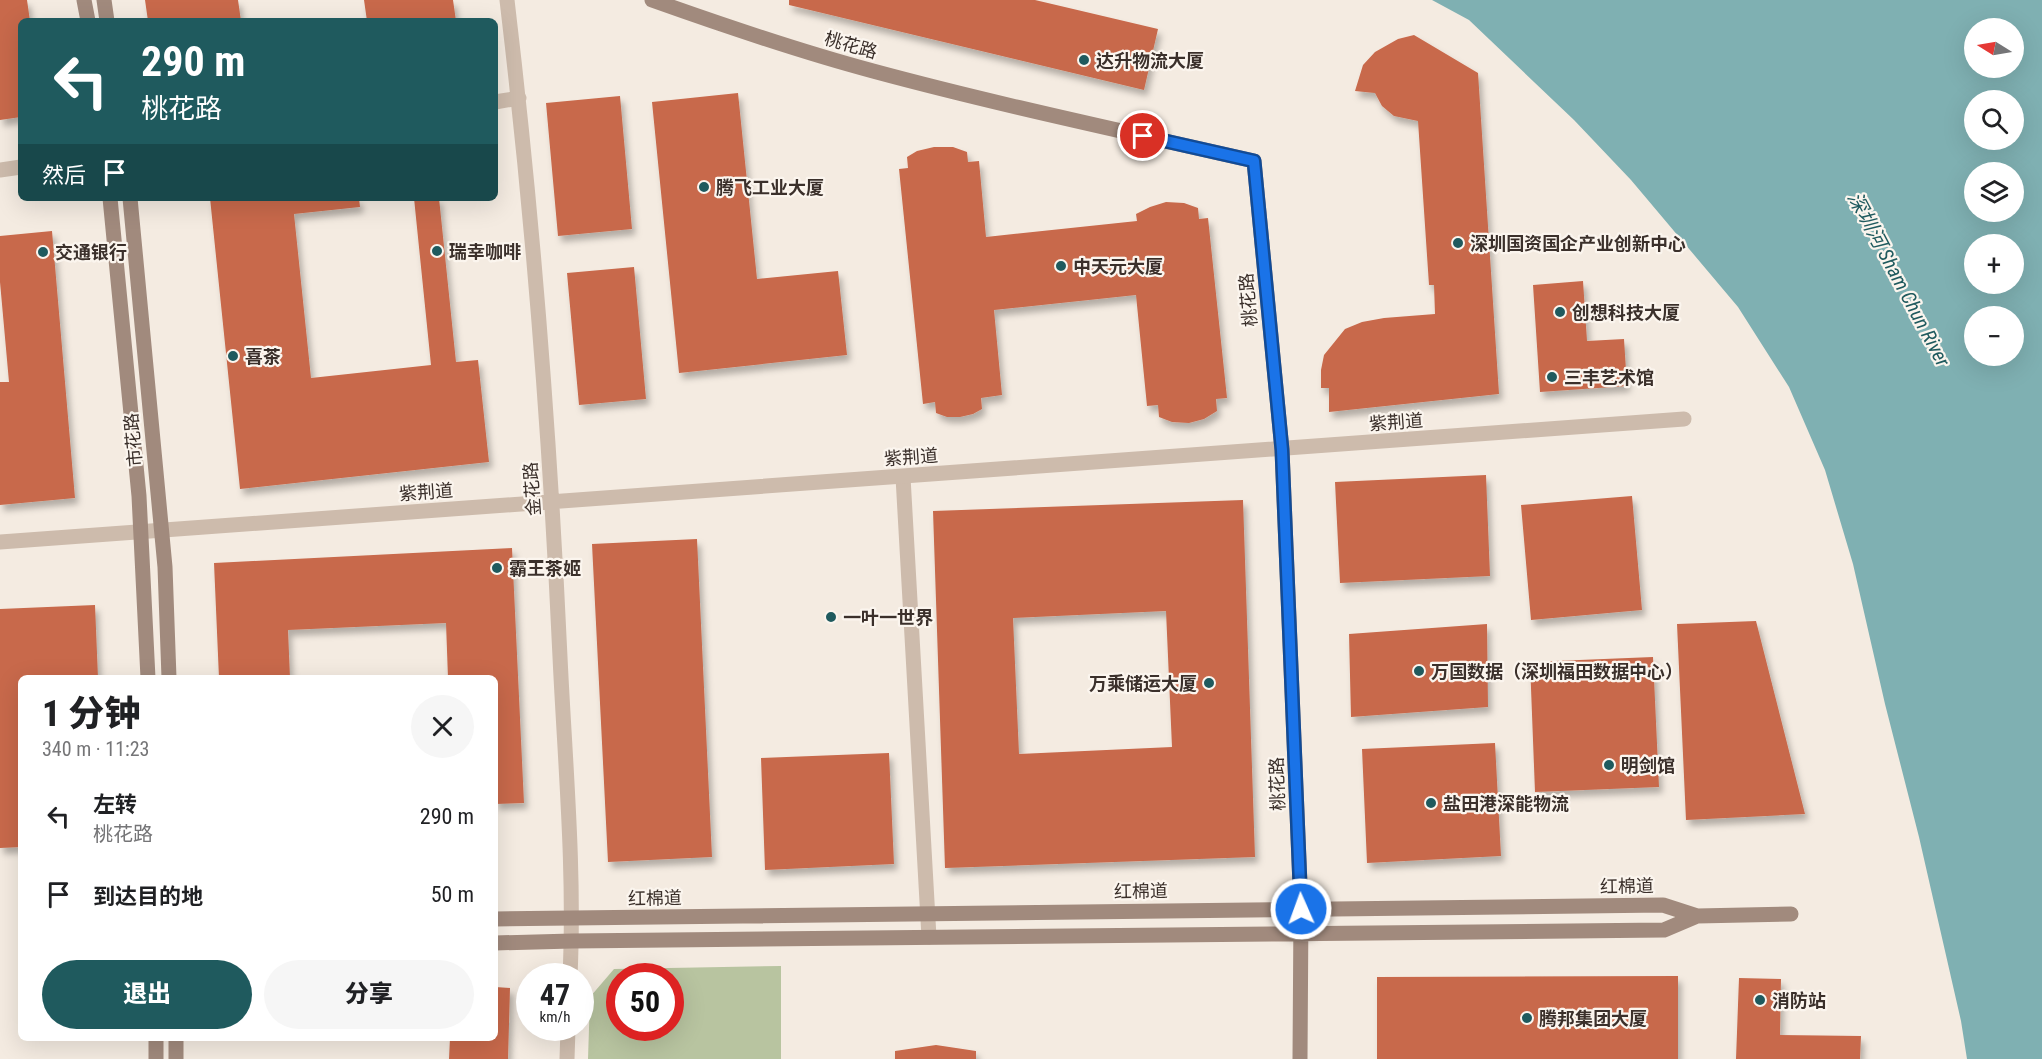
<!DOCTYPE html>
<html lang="zh">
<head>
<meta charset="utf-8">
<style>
	:root { --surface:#fff; --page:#f6f6f6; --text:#202124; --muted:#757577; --accent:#1f5a5e }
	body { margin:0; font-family:"Roboto Condensed","Noto Sans SC",sans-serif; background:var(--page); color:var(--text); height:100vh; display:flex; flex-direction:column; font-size:22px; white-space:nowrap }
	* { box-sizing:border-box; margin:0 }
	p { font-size:20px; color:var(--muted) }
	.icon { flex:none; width:33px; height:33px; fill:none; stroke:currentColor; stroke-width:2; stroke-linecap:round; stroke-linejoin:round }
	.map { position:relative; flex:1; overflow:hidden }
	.sheet { position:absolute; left:18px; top:675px; width:480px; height:366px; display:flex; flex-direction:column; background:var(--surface); border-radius:9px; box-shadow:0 6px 24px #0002 }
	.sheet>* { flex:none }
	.banner { position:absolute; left:18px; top:18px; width:480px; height:183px; border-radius:9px; box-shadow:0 6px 24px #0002; background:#1f5a5e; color:#fff; overflow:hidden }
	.needle { width:39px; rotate:281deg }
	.fabs { position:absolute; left:1964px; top:18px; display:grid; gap:12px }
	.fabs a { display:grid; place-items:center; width:60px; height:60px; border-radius:50%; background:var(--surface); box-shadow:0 6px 24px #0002; font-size:30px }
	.speed { position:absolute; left:516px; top:963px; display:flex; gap:12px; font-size:30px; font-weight:700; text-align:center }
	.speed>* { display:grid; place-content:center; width:78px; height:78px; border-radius:50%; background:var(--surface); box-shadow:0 6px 24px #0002; line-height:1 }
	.speed small { font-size:15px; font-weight:400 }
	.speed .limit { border:9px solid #d22; background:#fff; color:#111 }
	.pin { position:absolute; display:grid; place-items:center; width:51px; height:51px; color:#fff; margin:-26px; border:3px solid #fff; border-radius:50%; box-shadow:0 2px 6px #0007 }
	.me { position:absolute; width:66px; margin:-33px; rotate:358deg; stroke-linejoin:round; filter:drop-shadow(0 0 4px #0008) }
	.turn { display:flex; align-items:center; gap:21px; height:126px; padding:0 24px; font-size:27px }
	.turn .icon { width:78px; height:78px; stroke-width:2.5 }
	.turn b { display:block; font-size:42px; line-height:51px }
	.then { display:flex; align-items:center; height:57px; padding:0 24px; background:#0003; gap:12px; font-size:22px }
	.round { display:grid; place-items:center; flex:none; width:63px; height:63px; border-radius:32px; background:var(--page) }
	.summary { display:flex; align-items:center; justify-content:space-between; height:102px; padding:0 24px }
	h1 { font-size:36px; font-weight:800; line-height:45px }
	.button { display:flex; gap:12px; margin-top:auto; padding:12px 24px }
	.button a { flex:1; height:69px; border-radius:36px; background:var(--accent); color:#fff; font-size:24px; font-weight:800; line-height:69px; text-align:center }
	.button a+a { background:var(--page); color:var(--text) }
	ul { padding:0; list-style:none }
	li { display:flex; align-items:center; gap:18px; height:78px; padding:0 24px }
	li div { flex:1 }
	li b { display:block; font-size:22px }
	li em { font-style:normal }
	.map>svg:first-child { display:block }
	.green { fill:#b8c4a0; fill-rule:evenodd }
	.water { fill:#7fb0b2; fill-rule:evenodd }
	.building { fill:#c8694b; fill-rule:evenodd; filter:url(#shadow) }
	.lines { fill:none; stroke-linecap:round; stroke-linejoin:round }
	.minor { stroke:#cdbbac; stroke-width:15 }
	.tertiary { stroke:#cdbbac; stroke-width:15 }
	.secondary { stroke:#a18a7d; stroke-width:15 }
	.route-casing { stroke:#114b97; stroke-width:15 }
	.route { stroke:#1a73e8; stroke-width:10 }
	.poi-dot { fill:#1f5a5e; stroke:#fbf5ee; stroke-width:2 }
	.labels { text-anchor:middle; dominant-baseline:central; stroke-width:4.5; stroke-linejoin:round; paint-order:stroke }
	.street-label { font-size:18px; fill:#3b302b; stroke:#fbf5ee }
	.poi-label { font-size:18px; font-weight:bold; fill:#3b302b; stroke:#fbf5ee; text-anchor:start }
	.water-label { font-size:20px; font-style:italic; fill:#1f5a5e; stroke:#fbf5ee }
</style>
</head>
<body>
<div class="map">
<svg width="2042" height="1059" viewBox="0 0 2042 1059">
	<defs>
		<filter id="shadow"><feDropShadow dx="3.5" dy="6" stdDeviation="3" flood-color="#0004"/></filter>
	</defs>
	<rect width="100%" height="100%" fill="#f4ebe1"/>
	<path class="green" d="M781,966v93h-193l2,-62 24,-28zM670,976v52h-50v-52z"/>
	<path class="water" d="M1432,0h610v1059h-75l-6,-38 -42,-184 -34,-133 -32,-140 -28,-94 -36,-83 -51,-80 -107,-127 -57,-60 -105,-100zM1974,28h39v40h-39zM2013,100v40h-39v-40zM2013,172v40h-39v-40zM1974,244h39v40h-39zM1974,316h39v40h-39z"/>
	<path class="building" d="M0,0h27l3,21h-9v96l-21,3z
		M145,0h93l3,21h-93z
		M364,0h89l3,21h-89z
		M789,0h246l123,29 -14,61 -355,-85z
		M1414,35l64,38 21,321 -170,18v-24h-8v-18l3,-15 21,-26 17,-7 22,-4 51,-4 -1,-29h-5l-11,-164 -24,-5 -12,-10 -7,-13 -20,-2 8,-26 12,-13 23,-13z
		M738,93l19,186 81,-8 9,84 -168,18 -27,-271z
		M620,96l12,133 -74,7 -12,-133z
		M934,147h19l14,5 1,10 11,-1 7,76 151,-16 -1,-7 14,-7 16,-5 18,1 14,5 1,11 9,-1 19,180 -11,1 1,12 -13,8 -15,4 -17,-1 -13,-5 -1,-12 -11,1 -11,-111 -142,15 8,85 -21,3 1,11 -9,5 -13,3h-13l-11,-4 -1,-11 -12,2 -24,-235 9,-1 -1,-11 10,-6z
		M210,198h149l1,9 -66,7 17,164 120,-13 -17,-167h25l17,164 22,-2 11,102 -249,27z
		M52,231l23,267 -75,7v-123h9l-9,-100v-46z
		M634,267l12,132 -67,6 -12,-132z
		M1583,281l4,60 37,-2 3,47 -87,6 -7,-107z
		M1486,475l4,101 -150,7 -5,-101z
		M1632,496l10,114 -111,10 -10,-115z
		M1243,500l12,357 -310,11 -12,-357zM1166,611l6,136 -153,7 -6,-136z
		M697,539l15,318 -104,5 -16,-318z
		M512,548l12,255 -29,1v-126h-47l-2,-55 -158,7 2,48h-71l-5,-115z
		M95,605l3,73h-77v169l-21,1v-239z
		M1756,621l49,193 -119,6 -9,-196z
		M1487,624l1,83 -137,10 -2,-83z
		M1653,657l6,130 -124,5 -5,-130z
		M1495,743l6,113 -134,7 -5,-114z
		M889,753l5,111 -129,6 -4,-112z
		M1678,976v83h-301v-82z
		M1739,978l42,1 -1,56 81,1 -1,23h-124z
		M495,987l15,1 -2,71h-59l1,-21h45z
		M936,1045l40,6v8h-81v-8z"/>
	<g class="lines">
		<path class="minor" d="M903,477l26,460"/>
		<path class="tertiary" d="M507,0c26,218 43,438 53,657 5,106 15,213 10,319
			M495,102l24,-4
			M0,170l21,-3
			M0,542l1684,-123
			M567,1059l1,-31"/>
		<path class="secondary" d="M84,0l4,21
			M104,0l3,21
			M652,0c73,26 146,51 221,71 126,34 254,61 381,90l28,289 19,459 -1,150
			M110,198l29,298 9,182
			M130,198l35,369 4,111
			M495,919l1168,-14 34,11 94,-2
			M495,943l77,-2 1092,-11 33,-14
			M156,1059v-21
			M176,1059v-21"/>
	</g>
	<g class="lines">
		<defs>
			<path id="route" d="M1143,136l111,25 28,289 19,459"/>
		</defs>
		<use href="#route" class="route-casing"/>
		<use href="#route" class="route"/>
	</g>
	<g class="poi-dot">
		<circle cx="1084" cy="60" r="6"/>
		<circle cx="704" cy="187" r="6"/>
		<circle cx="1458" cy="243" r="6"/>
		<circle cx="437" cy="251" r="6"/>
		<circle cx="43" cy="252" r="6"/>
		<circle cx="1061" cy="266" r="6"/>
		<circle cx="1560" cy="312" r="6"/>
		<circle cx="233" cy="356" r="6"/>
		<circle cx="1552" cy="377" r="6"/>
		<circle cx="497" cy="568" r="6"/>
		<circle cx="831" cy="617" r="6"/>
		<circle cx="1419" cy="671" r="6"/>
		<circle cx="1209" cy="683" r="6"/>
		<circle cx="1609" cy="765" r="6"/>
		<circle cx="1431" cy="803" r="6"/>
		<circle cx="1760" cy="1000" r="6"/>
		<circle cx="1527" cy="1018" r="6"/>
	</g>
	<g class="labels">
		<g class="street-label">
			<text transform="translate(851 45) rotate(16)">桃花路</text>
			<text transform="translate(1248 300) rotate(-95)">桃花路</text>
			<text transform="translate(1396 422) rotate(-4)">紫荆道</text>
			<text transform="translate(133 440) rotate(-95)">市花路</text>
			<text transform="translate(911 457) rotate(-4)">紫荆道</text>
			<text transform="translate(532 489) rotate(-94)">金花路</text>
			<text transform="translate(426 492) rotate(-4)">紫荆道</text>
			<text transform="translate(1277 784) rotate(-92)">桃花路</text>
			<text transform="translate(1627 886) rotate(-1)">红棉道</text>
			<text transform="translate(1141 891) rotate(-1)">红棉道</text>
			<text transform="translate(655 898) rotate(-1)">红棉道</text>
		</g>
		<g class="poi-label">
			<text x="1096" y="60">达升物流大厦</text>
			<text x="716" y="187">腾飞工业大厦</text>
			<text x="1470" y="243">深圳国资国企产业创新中心</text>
			<text x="449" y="251">瑞幸咖啡</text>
			<text x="55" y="252">交通银行</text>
			<text x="1073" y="266">中天元大厦</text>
			<text x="1572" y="312">创想科技大厦</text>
			<text x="245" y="356">喜茶</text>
			<text x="1564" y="377">三丰艺术馆</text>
			<text x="509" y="568">霸王茶姬</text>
			<text x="843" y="617">一叶一世界</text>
			<text x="1431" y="671">万国数据（深圳福田数据中心）</text>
			<text x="1197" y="683" text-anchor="end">万乘储运大厦</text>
			<text x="1621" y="765">明剑馆</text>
			<text x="1443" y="803">盐田港深能物流</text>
			<text x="1772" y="1000">消防站</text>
			<text x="1539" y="1018">腾邦集团大厦</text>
		</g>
		<g class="water-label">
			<text transform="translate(1899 279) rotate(62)">深圳河 Sham Chun River</text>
		</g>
	</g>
</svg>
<div class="fabs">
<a><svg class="needle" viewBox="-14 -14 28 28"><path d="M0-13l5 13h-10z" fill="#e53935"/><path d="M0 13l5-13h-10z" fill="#757577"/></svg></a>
<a><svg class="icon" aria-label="search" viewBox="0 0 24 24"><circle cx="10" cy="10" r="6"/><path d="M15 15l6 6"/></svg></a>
<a><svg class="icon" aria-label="layers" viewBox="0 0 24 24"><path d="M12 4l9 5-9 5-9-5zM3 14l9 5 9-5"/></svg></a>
<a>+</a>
<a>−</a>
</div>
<div class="speed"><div>47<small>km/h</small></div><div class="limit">50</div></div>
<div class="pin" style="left:1143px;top:136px;background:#d93025"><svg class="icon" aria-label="arrive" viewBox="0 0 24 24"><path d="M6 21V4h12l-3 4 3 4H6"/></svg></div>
<svg class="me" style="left:1301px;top:909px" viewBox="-20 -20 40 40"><circle r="17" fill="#1a73e8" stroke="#fff" stroke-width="3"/><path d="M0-11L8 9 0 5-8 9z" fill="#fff"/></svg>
<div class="banner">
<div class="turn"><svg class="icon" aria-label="left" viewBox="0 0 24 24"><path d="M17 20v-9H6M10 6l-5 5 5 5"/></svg><div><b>290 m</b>桃花路</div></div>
<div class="then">然后<svg class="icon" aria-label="arrive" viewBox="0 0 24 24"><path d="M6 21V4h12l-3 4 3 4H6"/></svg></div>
</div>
<section class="sheet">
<div class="summary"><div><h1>1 分钟</h1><p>340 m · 11:23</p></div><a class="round"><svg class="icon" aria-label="close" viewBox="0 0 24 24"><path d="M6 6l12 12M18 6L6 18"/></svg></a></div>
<ul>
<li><svg class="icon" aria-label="left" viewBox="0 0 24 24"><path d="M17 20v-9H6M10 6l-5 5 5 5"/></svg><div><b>左转</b><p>桃花路</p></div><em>290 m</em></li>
<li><svg class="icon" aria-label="arrive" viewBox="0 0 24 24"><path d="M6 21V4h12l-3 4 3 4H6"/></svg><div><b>到达目的地</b></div><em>50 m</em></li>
</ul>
<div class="button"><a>退出</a><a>分享</a></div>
</section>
</div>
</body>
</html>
